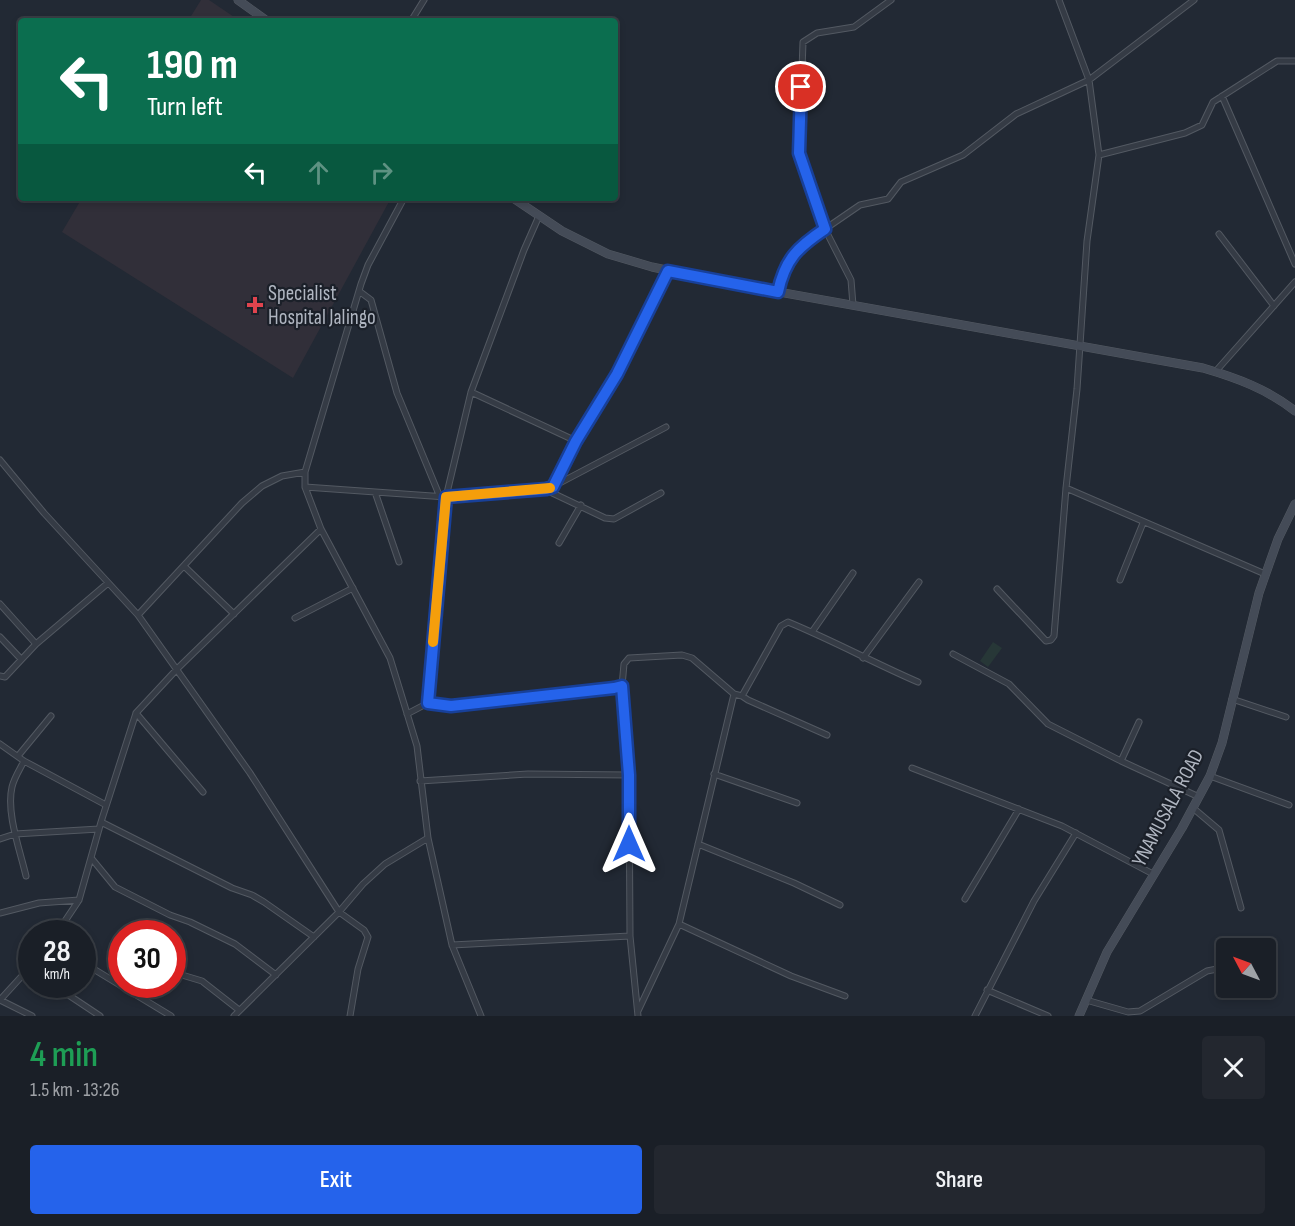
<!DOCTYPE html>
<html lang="en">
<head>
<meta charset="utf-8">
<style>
	:root { --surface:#1a1f27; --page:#23272f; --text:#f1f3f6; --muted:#9fa2a7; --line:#383d44; --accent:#2563eb }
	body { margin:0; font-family:"Sofia Sans Condensed",sans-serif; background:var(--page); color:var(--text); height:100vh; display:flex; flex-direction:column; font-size:22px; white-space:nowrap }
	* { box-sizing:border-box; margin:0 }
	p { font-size:20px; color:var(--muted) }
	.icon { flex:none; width:33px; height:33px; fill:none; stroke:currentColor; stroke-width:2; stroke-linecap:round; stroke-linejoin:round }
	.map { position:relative; height:1016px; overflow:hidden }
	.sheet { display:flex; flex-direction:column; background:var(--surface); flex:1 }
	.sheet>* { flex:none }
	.guide { position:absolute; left:18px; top:18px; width:600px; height:183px; border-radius:6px; box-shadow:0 3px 9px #0003,0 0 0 2px var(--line); background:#0b6e4f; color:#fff; overflow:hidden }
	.needle { width:39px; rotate:311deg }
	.fabs { position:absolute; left:1216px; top:938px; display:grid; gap:12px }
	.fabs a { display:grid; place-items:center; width:60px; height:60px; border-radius:6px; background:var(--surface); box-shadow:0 3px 9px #0003,0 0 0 2px var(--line); font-size:30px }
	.speed { position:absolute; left:18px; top:920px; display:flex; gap:12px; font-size:30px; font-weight:700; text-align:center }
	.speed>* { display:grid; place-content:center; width:78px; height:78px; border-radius:50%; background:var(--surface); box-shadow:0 3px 9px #0003,0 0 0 2px var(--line); line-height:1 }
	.speed small { font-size:15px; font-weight:400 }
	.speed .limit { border:9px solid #d22; background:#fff; color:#111 }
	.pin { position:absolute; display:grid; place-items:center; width:51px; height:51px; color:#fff; margin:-26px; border:3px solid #fff; border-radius:50%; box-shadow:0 2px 6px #0007 }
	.me { position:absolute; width:66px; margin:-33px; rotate:0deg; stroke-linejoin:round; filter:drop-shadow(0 0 4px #0008) }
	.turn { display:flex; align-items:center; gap:21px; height:126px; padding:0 30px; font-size:27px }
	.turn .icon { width:78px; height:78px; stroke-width:2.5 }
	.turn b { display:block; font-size:42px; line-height:51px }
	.lanes { display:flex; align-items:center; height:57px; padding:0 30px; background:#0003; justify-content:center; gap:30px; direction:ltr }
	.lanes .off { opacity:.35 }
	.round { display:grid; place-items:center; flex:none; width:63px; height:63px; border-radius:6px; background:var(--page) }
	.overview { display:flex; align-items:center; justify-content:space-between; height:102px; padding:0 30px }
	h1 { font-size:36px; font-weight:600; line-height:45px; color:#1e9e55 }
	.button { display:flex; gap:12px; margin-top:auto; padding:12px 30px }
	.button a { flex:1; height:69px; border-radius:6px; background:var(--accent); color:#fff; font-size:24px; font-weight:600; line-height:69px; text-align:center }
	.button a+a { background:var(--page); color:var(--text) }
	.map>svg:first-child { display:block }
	.medical { fill:#312f39 }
	.green { fill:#273737 }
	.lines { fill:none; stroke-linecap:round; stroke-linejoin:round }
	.minor-casing { stroke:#535962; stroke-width:7 }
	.secondary-casing { stroke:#535962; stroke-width:9 }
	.minor { stroke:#353b45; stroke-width:5 }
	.secondary { stroke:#444b57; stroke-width:8 }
	.route-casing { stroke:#184099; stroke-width:15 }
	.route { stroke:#2563eb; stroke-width:10 }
	.slow { stroke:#f59e0b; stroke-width:10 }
	.health-dot { fill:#e0444e; stroke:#1b2029; stroke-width:2 }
	.labels { text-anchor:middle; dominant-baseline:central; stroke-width:4.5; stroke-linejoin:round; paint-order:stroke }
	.poi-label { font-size:21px; fill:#b0b6c1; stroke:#1b2029; text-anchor:start }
	.street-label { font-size:21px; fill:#b0b6c1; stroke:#1b2029 }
</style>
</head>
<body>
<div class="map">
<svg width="1295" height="1016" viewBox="0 0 1295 1016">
	<rect width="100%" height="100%" fill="#222934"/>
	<path class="medical" d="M201,0h8l31,21h-52z
		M82,198h309l-98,180 -231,-146z"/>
	<path class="green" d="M993,642l9,6 -14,19 -8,-6z"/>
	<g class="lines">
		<defs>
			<path id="minor" d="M1194,0l-105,80 10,75 86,-22 17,-8 11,-23 64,-41h18
				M411,21l13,-21
				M1222,96l73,168
				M404,198l-36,67 -7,19 -56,188v15l16,42 69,129 27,88 11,92 24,107 29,71
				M1219,234l55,72
				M359,291l12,9 26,93 43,104
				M778,292c8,-33 20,-45 47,-63l-26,-76 4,-111 14,-9 37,-6 37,-27
				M853,305l-2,-25 -26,-51 35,-24 28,-6 13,-17 62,-27 53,-41 73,-34 -30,-80
				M1216,371l79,-89
				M471,392l105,49
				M0,460l44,53 94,102 104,-112 20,-17 20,-10 23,-4
				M554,486l112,-59
				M305,487l141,10 100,-7 59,28 9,1 47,-26
				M1066,488l199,86
				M546,490l7,-3 23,-46 41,-67 51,-103
				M375,492l24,70
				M559,543l22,-38
				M185,567l49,47
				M1120,580l23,-57
				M997,589l49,52 5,-1 3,-4 12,-148 11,-99 10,-148 12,-86
				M0,604l36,40
				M138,615l112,158 89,139 25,18 4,7 -10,32 -8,47
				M295,618l58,-30
				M812,632l41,-59
				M0,637l21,22
				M953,654l56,30 39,40 73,37 78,36
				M863,658l56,-76
				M0,676l5,1 31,-33 72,-61
				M622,686l7,89
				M742,696l6,4 79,35
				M1232,699l54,18
				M428,703l18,-206 25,-105 53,-142 15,-34
				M136,713l67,79
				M407,714l21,-11 23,3 163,-18 8,-2 2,-22 5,-6 53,-3 10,3 42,36
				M0,744l24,17 82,44
				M18,756l33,-40
				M24,761c-4,8 -10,17 -12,26 -6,26 8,63 14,89
				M1121,761l18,-39
				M912,768l150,58 91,48
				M714,774l83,29
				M1210,776l79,29
				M420,781l108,-7 101,1 1,161
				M1193,808l26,22 22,78
				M101,822l131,66 20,7 12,7 50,35
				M0,839l15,-5 84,-5
				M698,844l96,39 46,22
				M92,859l23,28 55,28 20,7 45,22 41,31
				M965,899l54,-90
				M0,913l39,-10 40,-3
				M679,924l112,52 54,20
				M57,933l22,-33 22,-78 35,-109 42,-45 143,-139
				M452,945l178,-9 8,80
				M1266,960h3
				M82,962l89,54
				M172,972l30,9 37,29
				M52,984l48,32
				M987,990l61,26
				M0,1000l32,-35
				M0,1000l32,16
				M1086,1000l42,12 12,-1 67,-40 20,-4
				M638,1011l41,-87 55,-230 8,2 39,-70 7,-4c44,18 86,41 130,60
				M234,1016l105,-104 24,-28 22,-20 43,-26
				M975,1016l59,-115 42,-68"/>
			<path id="secondary" d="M238,0l29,21
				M513,198l49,33 46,23 44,13 82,17 469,84c34,10 64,21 92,43
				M1079,1016l28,-64 75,-124 28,-52 12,-33 37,-150 19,-54 17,-35"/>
		</defs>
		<use href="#minor" class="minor-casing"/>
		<use href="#secondary" class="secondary-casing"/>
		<use href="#minor" class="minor"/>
		<use href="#secondary" class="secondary"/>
	</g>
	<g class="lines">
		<defs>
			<path id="route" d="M629,844v-69l-7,-89 -8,2 -163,18 -23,-3 18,-206 100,-8 7,-2 23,-46 41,-67 51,-103 110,21c7,-33 20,-45 47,-63l-26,-76 2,-66"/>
		</defs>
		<use href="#route" class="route-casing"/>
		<use href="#route" class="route"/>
		<path class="slow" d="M433,642l13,-145 104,-9"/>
	</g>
	<path class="health-dot" d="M252 296h6v6h6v6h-6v6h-6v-6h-6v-6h6z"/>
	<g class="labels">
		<g class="poi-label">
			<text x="268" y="293">Specialist<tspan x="268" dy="24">Hospital Jalingo</tspan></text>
		</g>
		<g class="street-label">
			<text transform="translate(1168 808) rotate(-62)">YNAMUSALA ROAD</text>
		</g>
	</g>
</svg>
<div class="fabs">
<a><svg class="needle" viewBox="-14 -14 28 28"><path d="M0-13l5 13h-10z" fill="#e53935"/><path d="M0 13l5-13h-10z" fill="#9fa2a7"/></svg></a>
</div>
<div class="speed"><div>28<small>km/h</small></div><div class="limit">30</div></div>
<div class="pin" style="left:801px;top:87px;background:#d93025"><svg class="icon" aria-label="arrive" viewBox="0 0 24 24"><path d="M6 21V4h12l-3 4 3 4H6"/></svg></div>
<svg class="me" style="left:629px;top:844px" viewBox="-20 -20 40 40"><path d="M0-17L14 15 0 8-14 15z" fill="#2563eb" stroke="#fff" stroke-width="4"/></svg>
<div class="guide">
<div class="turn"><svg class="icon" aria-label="left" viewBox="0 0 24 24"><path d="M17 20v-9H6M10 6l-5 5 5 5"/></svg><div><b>190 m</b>Turn left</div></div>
<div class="lanes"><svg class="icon" aria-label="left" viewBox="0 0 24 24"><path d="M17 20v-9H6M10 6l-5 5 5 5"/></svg><svg class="icon off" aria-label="ahead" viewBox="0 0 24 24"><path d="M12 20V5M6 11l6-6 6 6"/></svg><svg class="icon off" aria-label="right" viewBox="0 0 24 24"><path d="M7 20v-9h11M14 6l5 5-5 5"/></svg></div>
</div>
</div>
<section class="sheet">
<div class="overview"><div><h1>4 min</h1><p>1.5 km · 13:26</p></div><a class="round"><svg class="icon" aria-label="close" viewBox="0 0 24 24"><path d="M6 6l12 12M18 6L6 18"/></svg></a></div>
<div class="button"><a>Exit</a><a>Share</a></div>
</section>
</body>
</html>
